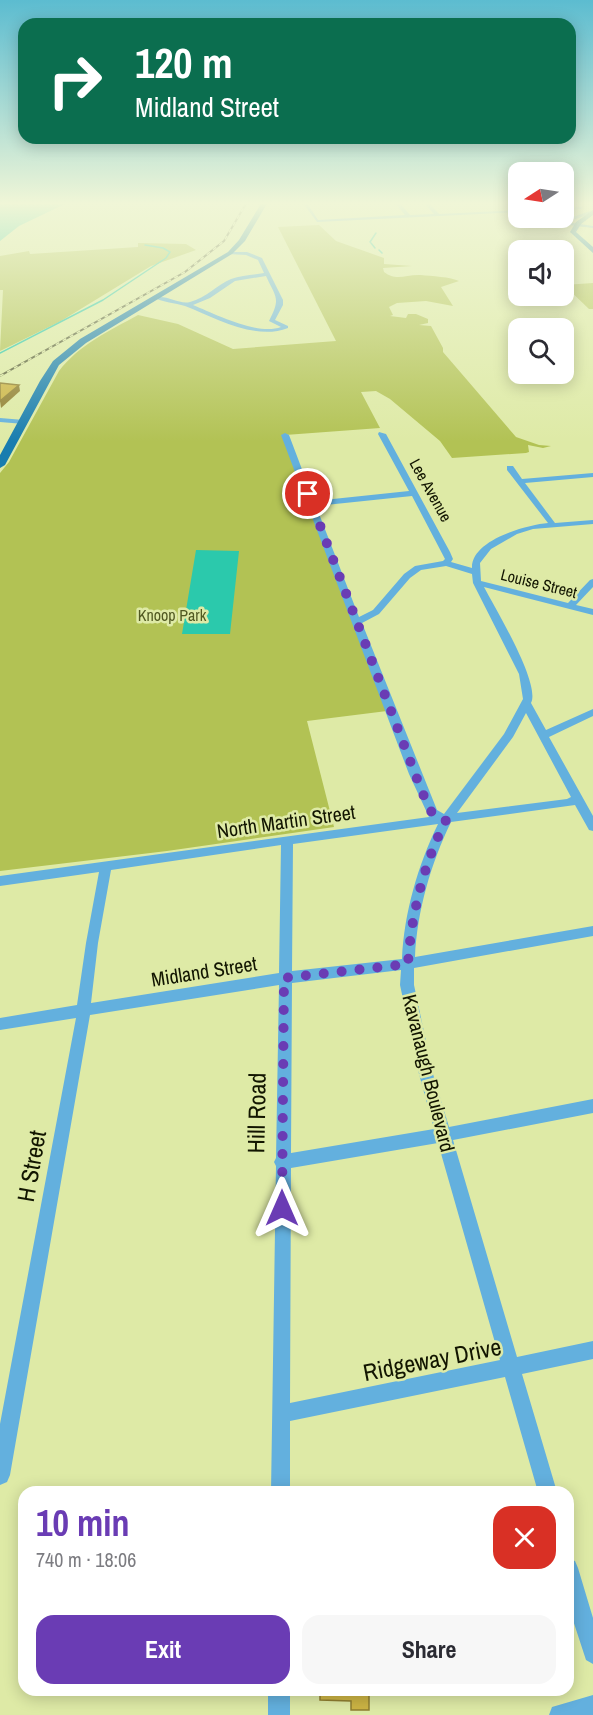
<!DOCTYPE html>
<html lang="en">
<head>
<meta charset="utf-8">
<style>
	:root { --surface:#fff; --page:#f7f7f7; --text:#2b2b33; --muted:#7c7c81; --accent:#6a3cb4 }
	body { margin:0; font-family:"Archivo Narrow",sans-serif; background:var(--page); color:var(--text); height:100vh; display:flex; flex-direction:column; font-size:22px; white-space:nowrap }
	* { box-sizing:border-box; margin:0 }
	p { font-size:20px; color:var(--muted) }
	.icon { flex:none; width:33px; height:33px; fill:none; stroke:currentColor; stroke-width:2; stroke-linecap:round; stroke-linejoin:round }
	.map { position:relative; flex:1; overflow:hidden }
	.drawer { position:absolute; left:18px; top:1486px; width:556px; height:210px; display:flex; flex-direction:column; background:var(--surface); border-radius:18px; box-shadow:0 3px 15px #0003 }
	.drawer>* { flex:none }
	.guide { position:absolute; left:18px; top:18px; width:558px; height:126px; border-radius:18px; box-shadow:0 3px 15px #0003; background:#0b6e4f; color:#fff; overflow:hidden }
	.needle { width:39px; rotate:258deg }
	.controls { position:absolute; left:508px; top:162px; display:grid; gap:12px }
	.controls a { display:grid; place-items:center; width:66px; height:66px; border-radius:12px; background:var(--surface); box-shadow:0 3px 15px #0003; font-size:30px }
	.pin { position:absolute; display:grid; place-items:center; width:51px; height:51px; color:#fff; margin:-26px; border:3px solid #fff; border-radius:50%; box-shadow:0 2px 6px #0007 }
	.me { position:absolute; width:66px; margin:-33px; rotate:0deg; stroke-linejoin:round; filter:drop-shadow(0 0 4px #0008) }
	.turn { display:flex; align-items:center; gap:21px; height:126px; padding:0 18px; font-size:27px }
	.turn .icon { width:78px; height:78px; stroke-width:2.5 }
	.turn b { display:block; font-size:42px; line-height:51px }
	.round { display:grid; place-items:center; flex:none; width:63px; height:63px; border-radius:18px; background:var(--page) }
	.head { display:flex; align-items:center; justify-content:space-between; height:102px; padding:0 18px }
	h1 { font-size:36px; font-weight:700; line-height:45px; color:var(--accent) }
	.cta { display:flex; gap:12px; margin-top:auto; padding:12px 18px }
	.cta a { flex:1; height:69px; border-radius:18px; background:var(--accent); color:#fff; font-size:24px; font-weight:700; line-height:69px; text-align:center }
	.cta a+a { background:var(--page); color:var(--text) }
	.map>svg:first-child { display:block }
	.green { fill:#b2c254 }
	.water { fill:#2bc9ac }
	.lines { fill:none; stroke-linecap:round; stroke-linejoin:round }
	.stream { stroke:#2bc9ac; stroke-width:1.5 }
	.minor { fill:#63b0de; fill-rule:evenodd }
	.major { fill:#187daf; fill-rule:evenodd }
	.rail-casing { stroke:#585e39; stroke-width:2 }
	.rail { stroke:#deeaa6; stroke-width:1.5; stroke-dasharray:4; stroke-linecap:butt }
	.shaded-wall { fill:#8f7e30 }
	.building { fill:#ccb444; stroke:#8f7e30; stroke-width:1.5 }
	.route { stroke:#6a3cb4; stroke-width:10; stroke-dasharray:0 18 }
	.labels { text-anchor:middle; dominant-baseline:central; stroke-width:5; stroke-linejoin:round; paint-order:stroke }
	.far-street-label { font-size:16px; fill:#121500; stroke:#deeaa6 }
	.far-park-label { font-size:16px; fill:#515922; stroke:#deeaa6 }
	.street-label { font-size:20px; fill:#121500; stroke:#deeaa6 }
	.near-street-label { font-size:24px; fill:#121500; stroke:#deeaa6 }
</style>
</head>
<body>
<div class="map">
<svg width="593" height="1715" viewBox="0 0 593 1715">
	<rect width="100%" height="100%" fill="#deeaa6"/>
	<path class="green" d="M319,225l17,16 48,17v6l28,2 -29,2 1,4c13,10 22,2 37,3 10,1 30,2 38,6l-18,6 12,19 -27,-5 -29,2 -8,4 4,8 -3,1 16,2 2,-4h8l12,5v4l-9,2 12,1 12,22v4l73,85 23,8 12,1 -8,2 -15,-3 1,7 -3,1 -74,5 -12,-17 -50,-42 -14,-8 -15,1 19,36 -95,7 110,275 -88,11 27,106 -167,24 -167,20v-398l9,-11 50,-91c21,-27 50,-40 79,-56l40,9 55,25 103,-8 -58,-114z
		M138,243l48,1 10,6 -45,16 -90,55 -61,30 3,-61h-3v-34l29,-5 1,3 108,-7z
		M593,283v26h-4l-25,-24z"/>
	<path class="water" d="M0,202h69l-50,24 -19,15z
		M196,550l43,1 -9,83h-48z"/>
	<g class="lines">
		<path class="stream" d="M370,242l6,-9
			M371,243l4,5
			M379,250l3,3
			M0,353l103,-53 63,-42 4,-6 -7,-4 -18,-3"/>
		<path class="minor" d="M282,202h32l-7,1 11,17 87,-5 -11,-13h5l11,13 24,-1 -11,-12h5l11,12 80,-4v2l-202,10 -14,-19z
			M583,207l-2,2 -17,1v-2z
			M593,210v3l-26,9 26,4v2l-33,-4 -10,-6h5l6,3z
			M228,252h19l15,6 21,42v5l-8,15 13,6v2c-33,13 -72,-10 -103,-22 -10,-3 -22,-4 -31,-8 12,-4 25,7 36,4 16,-4 27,-17 41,-23 10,-4 23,-4 33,-6l-6,-13 -12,-5 -18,-1zM266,276c10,22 15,22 3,45l12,6c-23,9 -66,-13 -88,-22l17,-7 25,-17z
			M0,418l24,2 3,2 -3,2 -24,-2z
			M379,432l7,2 64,118 3,7 -2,3 21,6c-1,-28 54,-43 76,-45l-41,-53v-4h6l9,13 71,-6v4l-68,6 30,40 38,-3v4l-60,5 -16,5 -26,15 -11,14 1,18 87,22 22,-23 3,-1v8l-17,18 17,4v6l-109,-28c11,21 57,97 47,116l15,27 47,-21v7l-44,21 44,79v15l-4,-1 -14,-25 -124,17c-20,41 -34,89 -36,135l178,-31v10l-179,32v17l19,89 16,53 144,-28v14l-140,27 64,217 76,-16v18l-71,15 35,118h-19l-33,-115 -215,44v71h-19l5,-326 -2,-4 2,-4 3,-173 -189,30 -80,460 -3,7 -7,3v-61l76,-406 -76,12v-12l77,-13 9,-62 13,-71 -99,14v-10l429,-59 -20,-43 -128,-339 4,-2 4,2 25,66 95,-10 -31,-57zM412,496l33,63 -2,2 -28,5 -11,8 -31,36 -14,7 -43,-111zM446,566l26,8 1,9 46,91 4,25 -19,35 -60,80 -7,-4 -75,-187 17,-9 31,-36 11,-8zM526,713l45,84 -4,2 -110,14 56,-76zM438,824c-20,41 -34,89 -36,135l-110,12 1,-127zM281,845l-2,128 -188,30 7,-60 13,-73zM401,970l-1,15 19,89 15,55 -143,24 1,-170zM438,1143l62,217 -210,43 1,-235z
			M568,1558l7,3 3,7 15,50v46l-7,-4 -18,-55z
			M268,1690h22v25h-22z
			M593,1695v20h-44l3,-8z"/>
		<path class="major" d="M262,202h6l-23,39 -13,13 -146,89 -27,22 -54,100 -5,3v-13l40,-74 13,-20 27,-22 148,-87 11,-12z
			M593,210v5l-12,9 -5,8 17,15v6l-23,-21 6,-10z"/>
		<defs>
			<path id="rail" d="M0,376l185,-104 39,-31 23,-39"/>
		</defs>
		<use href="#rail" class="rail-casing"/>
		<use href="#rail" class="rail"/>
	</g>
	<path class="shaded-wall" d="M19,385l1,6 -19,17 -1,-7z"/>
	<path class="building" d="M0,383l19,2 -19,16z
		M320,1690h49v20h-18v-9l-31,-1z"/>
	<linearGradient id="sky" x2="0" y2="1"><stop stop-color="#5cbcd0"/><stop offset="0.46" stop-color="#f0f6d7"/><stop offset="1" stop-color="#f0f6d7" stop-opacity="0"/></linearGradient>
	<rect width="593" height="442" fill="url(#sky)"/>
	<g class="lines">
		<path class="route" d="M282,1208l2,-230 124,-14c3,-49 16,-101 38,-144l-14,-7 -10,-21 -114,-298"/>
	</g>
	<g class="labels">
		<g class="far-street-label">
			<text transform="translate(431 490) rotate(61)">Lee Avenue</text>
			<text transform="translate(539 583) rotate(14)">Louise Street</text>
		</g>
		<g class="far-park-label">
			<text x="172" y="615">Knoop Park</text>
		</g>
		<g class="street-label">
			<text transform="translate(286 821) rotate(-8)">North Martin Street</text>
			<text transform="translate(204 971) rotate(-9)">Midland Street</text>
			<text transform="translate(429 1073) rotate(76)">Kavanaugh Boulevard</text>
		</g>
		<g class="near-street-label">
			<text transform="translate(256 1113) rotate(-89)">Hill Road</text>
			<text transform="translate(31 1166) rotate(-80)">H Street</text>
			<text transform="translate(432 1359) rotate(-11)">Ridgeway Drive</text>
		</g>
	</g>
</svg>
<div class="controls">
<a><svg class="needle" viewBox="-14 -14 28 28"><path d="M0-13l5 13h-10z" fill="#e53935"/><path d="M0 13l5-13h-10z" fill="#7c7c81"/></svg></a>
<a><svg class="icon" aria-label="sound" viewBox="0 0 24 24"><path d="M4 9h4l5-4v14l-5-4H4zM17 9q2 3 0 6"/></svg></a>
<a><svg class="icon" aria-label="search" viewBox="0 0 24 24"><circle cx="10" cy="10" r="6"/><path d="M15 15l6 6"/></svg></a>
</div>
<div class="pin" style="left:308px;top:494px;background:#d93025"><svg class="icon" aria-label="arrive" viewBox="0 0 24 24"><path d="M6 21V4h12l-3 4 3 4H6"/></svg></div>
<svg class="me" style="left:282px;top:1208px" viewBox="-20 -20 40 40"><path d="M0-17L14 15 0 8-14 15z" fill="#6a3cb4" stroke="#fff" stroke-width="4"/></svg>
<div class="guide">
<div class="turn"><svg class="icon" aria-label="right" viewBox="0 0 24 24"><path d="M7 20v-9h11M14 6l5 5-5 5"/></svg><div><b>120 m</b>Midland Street</div></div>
</div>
<section class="drawer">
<div class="head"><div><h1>10 min</h1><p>740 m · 18:06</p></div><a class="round" style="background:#d93025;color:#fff"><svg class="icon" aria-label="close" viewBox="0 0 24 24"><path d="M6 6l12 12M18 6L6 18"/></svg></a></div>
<div class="cta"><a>Exit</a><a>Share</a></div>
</section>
</div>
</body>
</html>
